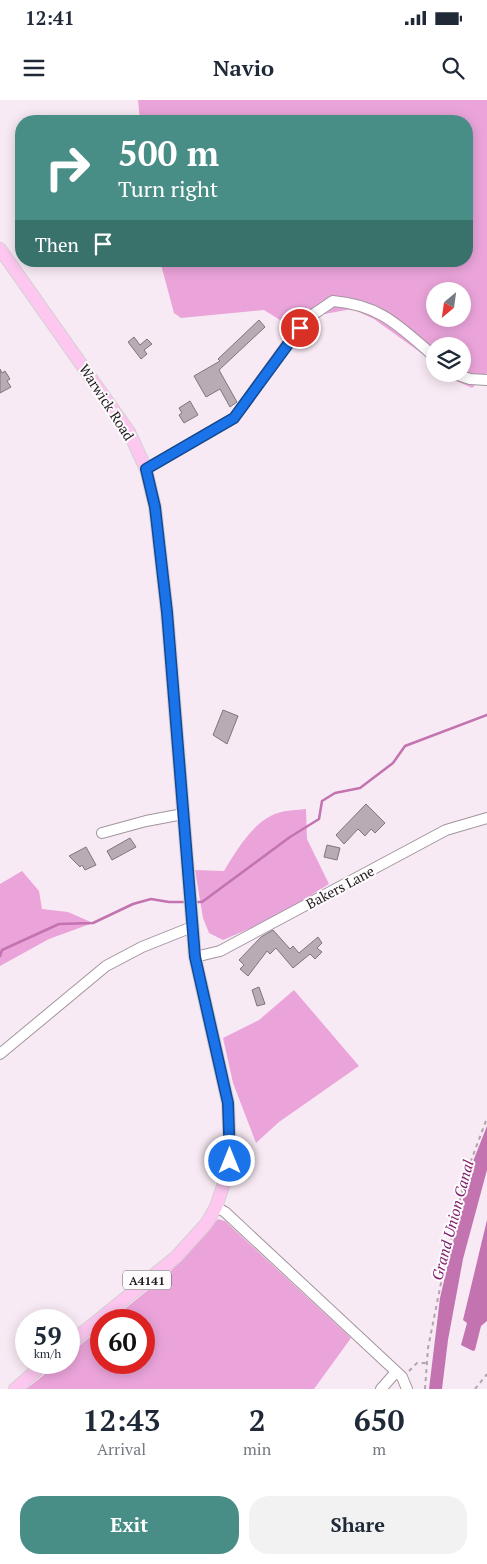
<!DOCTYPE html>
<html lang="en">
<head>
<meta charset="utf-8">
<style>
	:root { --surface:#fff; --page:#f2f2f3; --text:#1f2937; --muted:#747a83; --accent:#488e86 }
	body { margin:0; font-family:"PT Serif",serif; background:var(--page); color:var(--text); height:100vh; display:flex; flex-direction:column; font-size:19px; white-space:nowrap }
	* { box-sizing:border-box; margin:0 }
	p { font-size:16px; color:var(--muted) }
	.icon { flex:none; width:28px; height:28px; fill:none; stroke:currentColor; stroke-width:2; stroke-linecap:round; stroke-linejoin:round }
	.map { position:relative; height:1289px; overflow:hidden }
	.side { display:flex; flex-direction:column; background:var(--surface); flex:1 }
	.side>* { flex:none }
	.hud { position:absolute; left:15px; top:15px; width:458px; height:152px; border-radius:20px; box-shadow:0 2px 12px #0003; background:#488e86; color:#fff; overflow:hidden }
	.needle { width:32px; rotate:209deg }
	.tools { position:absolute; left:426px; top:182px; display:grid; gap:10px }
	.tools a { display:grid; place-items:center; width:45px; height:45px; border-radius:50%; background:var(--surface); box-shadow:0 2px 12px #0003; font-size:25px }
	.speed { position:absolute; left:15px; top:1209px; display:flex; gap:10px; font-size:25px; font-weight:700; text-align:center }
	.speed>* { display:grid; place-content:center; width:65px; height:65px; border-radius:50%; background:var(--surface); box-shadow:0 2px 12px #0003; line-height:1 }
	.speed small { font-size:12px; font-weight:400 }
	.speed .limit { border:8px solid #d22; background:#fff; color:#111 }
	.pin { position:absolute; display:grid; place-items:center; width:42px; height:42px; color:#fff; margin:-21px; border:2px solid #fff; border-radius:50%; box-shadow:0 1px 5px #0007 }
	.me { position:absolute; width:55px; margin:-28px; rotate:0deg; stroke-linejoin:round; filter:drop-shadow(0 0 4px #0008) }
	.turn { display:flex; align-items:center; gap:18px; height:105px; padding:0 20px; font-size:22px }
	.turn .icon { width:65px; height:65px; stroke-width:2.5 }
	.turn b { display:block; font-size:35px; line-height:42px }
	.then { display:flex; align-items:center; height:48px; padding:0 20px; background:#0003; gap:10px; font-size:19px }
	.eta { display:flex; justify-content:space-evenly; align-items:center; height:85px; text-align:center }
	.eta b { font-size:30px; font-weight:700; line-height:35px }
	.action { display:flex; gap:10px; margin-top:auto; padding:10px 20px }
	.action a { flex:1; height:58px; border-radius:20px; background:var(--accent); color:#fff; font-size:20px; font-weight:700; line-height:58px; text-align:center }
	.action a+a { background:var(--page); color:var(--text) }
	.status { display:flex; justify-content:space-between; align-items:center; height:35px; padding:0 25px; background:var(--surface); direction:ltr }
	.status svg { height:14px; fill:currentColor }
	header { display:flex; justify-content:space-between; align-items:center; height:65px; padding:0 20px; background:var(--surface); font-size:22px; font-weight:700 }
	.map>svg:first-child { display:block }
	.green { fill:#eba4da; fill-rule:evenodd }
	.water { fill:#c273b0 }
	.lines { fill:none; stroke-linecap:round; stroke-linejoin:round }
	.stream { stroke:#c273b0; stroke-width:2.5 }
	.building { fill:#b8abb4; stroke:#80757d }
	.minor-casing { stroke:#a2959e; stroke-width:12 }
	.major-casing { stroke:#d2d1d2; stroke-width:14 }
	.path { stroke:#b0a5ad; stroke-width:2; stroke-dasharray:4 4; stroke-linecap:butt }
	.minor { stroke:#fff; stroke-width:10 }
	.major { stroke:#fdc7f0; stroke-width:12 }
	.route-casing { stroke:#114b97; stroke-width:12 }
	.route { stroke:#1a73e8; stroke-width:9 }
	.labels { text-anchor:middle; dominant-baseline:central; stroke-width:4; stroke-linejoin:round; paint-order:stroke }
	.shield { fill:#fefbfd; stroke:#635e62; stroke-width:1 }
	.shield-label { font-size:12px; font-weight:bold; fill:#201b1f }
	.street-label { font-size:14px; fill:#201b1f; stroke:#fefbfd }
	.water-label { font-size:15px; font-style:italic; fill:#7f206e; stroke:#fefbfd }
</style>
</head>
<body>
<div class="status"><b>12:41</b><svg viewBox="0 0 49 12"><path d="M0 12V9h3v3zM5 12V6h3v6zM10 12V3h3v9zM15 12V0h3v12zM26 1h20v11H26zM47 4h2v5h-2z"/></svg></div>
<header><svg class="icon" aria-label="menu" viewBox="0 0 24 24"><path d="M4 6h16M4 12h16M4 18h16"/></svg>Navio<svg class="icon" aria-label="search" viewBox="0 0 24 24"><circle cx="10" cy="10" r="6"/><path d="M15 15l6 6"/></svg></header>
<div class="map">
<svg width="487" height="1289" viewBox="0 0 487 1289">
	<rect width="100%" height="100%" fill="#f8eaf4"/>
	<path class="green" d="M138,0h349v273l-15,15 -16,-7 -8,-7h14v-28h-27v17l-61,-44 -22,-10 -33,6 -18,18 -37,-23 -83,8 -7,-5 -14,-52h306v-140h-326zM435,191h27v28h-27z
		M306,709l1,30 22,45 -53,33 -53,23 -14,-7 -6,-15 -8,-48 29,1c12,-20 30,-51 54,-58 9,-3 19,-3 28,-4z
		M22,771l17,20 3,18 26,3 25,11 -44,16 -49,27v-82z
		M294,890l65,76 -80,56 -23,21 -23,-60 -10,-45 36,-18z
		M218,1119l7,2 126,117 -37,51h-288l33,-26 10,-1v-8l32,-26v34h43v-42h-33l59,-48z"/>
	<path class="water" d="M487,1026v44l-24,89 -15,81 -6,49h-13l11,-91 30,-129z
		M487,1120v101l-6,5 -6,24 -2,1 -12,-6 6,-22 -4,-3z"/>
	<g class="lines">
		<path class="stream" d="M193,802h9l88,-65 29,-18 3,-18 13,-8 25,-5 33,-25 12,-17 82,-31
			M0,856l2,-6 57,-26 34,-1 40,-19 18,-5 18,3h16"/>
	</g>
	<path class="building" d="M259,220l6,7 -46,43 18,32 -7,5 -10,-18 -14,8 -12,-21 26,-15 -2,-2z
		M134,237l6,8 7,-6 5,5 -8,6 3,4 -6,5 -13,-17z
		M0,269l2,4 3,-2 5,8 -3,2 4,6 -11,6z
		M190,301l8,14 -14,8 -5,-8 3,-2 -3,-5z
		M223,610l15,6 -11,28 -14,-9z
		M366,704l19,19 -10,10 -4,-4 -6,7 -7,-7 -14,15 -8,-9z
		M130,738l6,9 -24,13 -5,-9z
		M327,745l13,3 -3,12 -13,-3z
		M86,747l10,18 -11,5 -3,-5 -2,2 -11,-11z
		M273,830l17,19 3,-3 6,7 19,-16 4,6 -5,5 5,4 -7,7 -5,-5 -17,14 -17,-20 -6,6 -3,-3 -19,25 -8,-7 4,-4 -5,-5 22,-23z
		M259,887l6,17 -8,2 -5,-16z"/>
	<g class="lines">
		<defs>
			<path id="minor" d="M455,274l15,5 17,1
				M146,369l88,-51 58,-80 16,-20 25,-17c48,4 67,26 102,56
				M102,733l44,-12 37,-7
				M195,857l25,-6 226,-121 41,-12
				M0,954l106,-88 36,-19 50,-20
				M216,1107l9,5 177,165 5,12
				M381,1289l15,-17"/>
			<path id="major" d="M0,149l129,183 17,37 9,38 12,105 28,345 33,146 2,48 -2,20 -12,36 -10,17 -30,33 -107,87
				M15,1289l31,-27"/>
		</defs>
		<use href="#minor" class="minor-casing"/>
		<use href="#major" class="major-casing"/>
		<path class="path" d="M409,1271l8,-8h9
			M425,1289l3,-41 15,-75 23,-99 21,-56
			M475,1289l12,-15"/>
		<use href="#minor" class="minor"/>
		<use href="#major" class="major"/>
	</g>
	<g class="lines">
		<defs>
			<path id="route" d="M230,1061l-2,-58 -33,-146 -28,-345 -12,-105 -9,-38 88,-51 66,-90"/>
		</defs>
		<use href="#route" class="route-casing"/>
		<use href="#route" class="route"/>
	</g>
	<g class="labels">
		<rect class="shield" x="123" y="1170.5" width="48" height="19" rx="4"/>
		<g class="shield-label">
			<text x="147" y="1180">A4141</text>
		</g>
		<g class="street-label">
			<text transform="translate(107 302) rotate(57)">Warwick Road</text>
			<text transform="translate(340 787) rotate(-28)">Bakers Lane</text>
		</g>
		<g class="water-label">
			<text transform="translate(452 1120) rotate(-75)">Grand Union Canal</text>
		</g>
	</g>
</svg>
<div class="tools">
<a><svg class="needle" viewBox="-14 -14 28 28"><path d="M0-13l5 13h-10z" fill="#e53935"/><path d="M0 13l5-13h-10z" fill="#747a83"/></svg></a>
<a><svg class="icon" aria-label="layers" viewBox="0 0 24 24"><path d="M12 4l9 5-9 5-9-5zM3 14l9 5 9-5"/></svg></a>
</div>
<div class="speed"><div>59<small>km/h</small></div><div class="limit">60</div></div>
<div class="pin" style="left:300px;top:228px;background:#d93025"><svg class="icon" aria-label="arrive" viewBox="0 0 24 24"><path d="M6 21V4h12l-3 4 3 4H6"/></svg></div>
<svg class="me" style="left:230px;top:1061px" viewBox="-20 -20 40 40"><circle r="17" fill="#1a73e8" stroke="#fff" stroke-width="3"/><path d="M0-11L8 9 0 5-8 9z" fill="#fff"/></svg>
<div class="hud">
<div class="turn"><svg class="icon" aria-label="right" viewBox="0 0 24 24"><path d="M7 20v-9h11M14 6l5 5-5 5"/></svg><div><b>500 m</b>Turn right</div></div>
<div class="then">Then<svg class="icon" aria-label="arrive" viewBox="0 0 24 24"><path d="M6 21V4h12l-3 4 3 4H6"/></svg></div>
</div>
</div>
<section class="side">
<div class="eta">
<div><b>12:43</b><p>Arrival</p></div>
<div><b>2</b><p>min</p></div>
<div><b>650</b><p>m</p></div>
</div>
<div class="action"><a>Exit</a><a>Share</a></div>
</section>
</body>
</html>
